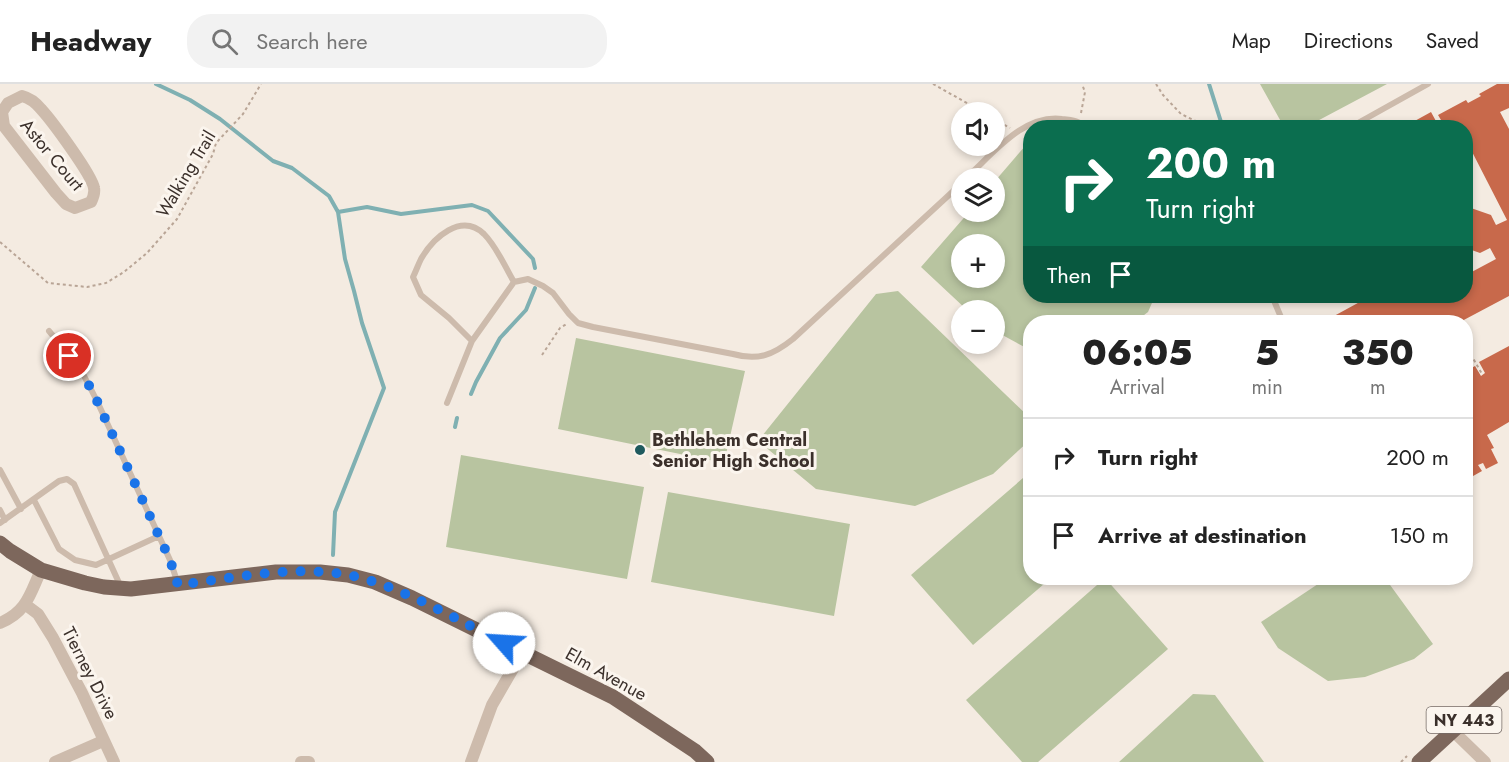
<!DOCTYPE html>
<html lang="en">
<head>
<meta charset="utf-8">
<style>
	:root { --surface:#fff; --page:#f2f2f2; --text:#222; --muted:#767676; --line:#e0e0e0 }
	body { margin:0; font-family:Jost,sans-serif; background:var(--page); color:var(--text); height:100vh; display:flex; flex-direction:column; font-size:22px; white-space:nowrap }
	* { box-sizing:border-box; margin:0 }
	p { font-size:20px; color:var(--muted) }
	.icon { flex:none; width:33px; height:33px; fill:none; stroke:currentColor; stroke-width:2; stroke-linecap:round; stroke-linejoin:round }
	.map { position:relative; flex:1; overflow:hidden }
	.drawer { position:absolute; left:1023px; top:231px; width:450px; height:270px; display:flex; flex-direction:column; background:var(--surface); border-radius:24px; box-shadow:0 3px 9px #0003 }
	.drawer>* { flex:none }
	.hud { position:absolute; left:1023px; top:36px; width:450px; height:183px; border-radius:24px; box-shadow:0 3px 9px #0003; background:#0b6e4f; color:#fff; overflow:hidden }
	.tools { position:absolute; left:951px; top:18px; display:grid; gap:12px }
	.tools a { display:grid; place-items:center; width:54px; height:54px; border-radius:50%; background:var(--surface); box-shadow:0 3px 9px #0003; font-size:30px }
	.pin { position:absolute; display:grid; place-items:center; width:51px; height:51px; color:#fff; margin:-26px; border:3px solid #fff; border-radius:50%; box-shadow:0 2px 6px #0007 }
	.me { position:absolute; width:66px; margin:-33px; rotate:296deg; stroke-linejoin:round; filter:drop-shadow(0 0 4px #0008) }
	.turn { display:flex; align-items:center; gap:21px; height:126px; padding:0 24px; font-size:27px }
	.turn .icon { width:78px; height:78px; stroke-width:2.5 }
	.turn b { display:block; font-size:42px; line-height:51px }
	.then { display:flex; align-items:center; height:57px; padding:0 24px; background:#0003; gap:12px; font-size:22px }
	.eta { display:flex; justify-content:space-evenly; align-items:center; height:102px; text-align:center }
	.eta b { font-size:36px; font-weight:800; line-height:42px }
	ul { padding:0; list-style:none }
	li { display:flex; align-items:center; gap:18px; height:78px; padding:0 24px; border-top:2px solid var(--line) }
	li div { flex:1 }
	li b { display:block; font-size:22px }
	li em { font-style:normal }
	header { display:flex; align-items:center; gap:36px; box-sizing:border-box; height:84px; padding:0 30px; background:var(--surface); border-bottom:2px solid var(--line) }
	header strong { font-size:28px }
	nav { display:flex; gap:33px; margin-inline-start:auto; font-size:21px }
	.search { width:420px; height:54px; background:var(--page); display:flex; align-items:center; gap:15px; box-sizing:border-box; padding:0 21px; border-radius:24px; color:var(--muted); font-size:22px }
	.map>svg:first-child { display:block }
	.green { fill:#b8c4a0; fill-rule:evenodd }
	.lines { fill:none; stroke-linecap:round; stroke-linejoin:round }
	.stream { stroke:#7fb0b2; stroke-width:4 }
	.building { fill:#c8694b }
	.path { stroke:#b9a596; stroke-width:2; stroke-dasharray:3 3; stroke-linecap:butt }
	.lane { stroke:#cdbbac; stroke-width:6 }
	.street { stroke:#cdbbac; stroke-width:12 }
	.primary { stroke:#7d675c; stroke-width:15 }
	.route { stroke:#1a73e8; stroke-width:10; stroke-dasharray:0 18 }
	.poi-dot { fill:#1f5a5e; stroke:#fbf5ee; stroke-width:2 }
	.labels { text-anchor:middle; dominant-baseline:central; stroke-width:6; stroke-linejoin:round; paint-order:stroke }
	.shield { fill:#fbf5ee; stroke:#756b66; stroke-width:1.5 }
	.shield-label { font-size:16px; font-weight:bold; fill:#3b302b }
	.street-label { font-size:18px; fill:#3b302b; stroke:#fbf5ee }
	.poi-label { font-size:18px; font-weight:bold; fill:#3b302b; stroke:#fbf5ee; text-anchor:start }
</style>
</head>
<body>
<header>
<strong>Headway</strong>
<div class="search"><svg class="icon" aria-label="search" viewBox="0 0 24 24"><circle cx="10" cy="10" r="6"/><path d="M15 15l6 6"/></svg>Search here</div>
<nav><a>Map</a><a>Directions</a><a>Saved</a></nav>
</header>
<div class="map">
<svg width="1509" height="678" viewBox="0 0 1509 678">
	<rect width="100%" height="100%" fill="#f4ebe1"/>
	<path class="green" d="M1260,0h127l-81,43h-22z
		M1030,60v152h125l-7,16 -13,10h-105v28l-35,-19 -1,-21h-27l-46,-43 48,-55h25l1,-31 31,-36zM994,160v34h-32v-34z
		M898,207l132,127v22l-37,34 -78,32 -99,-17 -58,-48 118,-147z
		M576,254l169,33 -21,92 -166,-34z
		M461,371l183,32 -17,92 -181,-32z
		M1030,388v106h21l-78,67 -62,-70z
		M668,408l182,32 -16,92 -183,-34z
		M1105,494l63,71 -130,113h-16l-56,-62z
		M1327,494h58l48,66 -19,15 -49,18 -37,4 -50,-33 -17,-26z
		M1193,610l22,1 49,67h-145z"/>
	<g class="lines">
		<path class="stream" d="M156,0l34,16 30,19 53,42 19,7 37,28 9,16 7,47 9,32 8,32 22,65 -49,124 -2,43
			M1209,0l13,41
			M338,128l29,-5 34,7 71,-9 16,6 45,48 2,9
			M471,310l5,-12 24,-44 26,-28 9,-22
			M455,343l2,-9"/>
	</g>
	<path class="building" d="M1497,0h12v24l-9,4 9,17v167l-49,26h-137l44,-24 3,5 14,-7h29l3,5 9,-5h41v-21l30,-16 -6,-11 -10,5 -14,-5v-32l2,-9 23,8 5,10 11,-5 -41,-80v-12h-64l29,-16 6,11 4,-3 -3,-5 28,-15 2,3 13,-7 -2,-2z
		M1509,262v76l-22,13 7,13 -3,1 7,14 -12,6 -3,-6 -5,2 4,6 -16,9v-109l9,-5 6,10 4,-3 -6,-11z"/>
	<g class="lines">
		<path class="path" d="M933,0l50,28
			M1156,0l7,11 18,19 29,14
			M1081,29l4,-21 -3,-8
			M994,35l16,9
			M0,158l48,41 39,4 19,-4 18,-11 23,-19 30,-34 36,-65 3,-11 27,-29 18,-30
			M542,271l18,-27 8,-5
			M1466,271l4,-2 12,21
			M1401,678l6,-6"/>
		<path class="lane" d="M1349,44l79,-44
			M966,94c27,-24 57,-64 96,-59 11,1 18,2 26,9
			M514,198l14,-3 15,7 10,7 16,21 9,9 15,4 140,27c25,7 40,1 60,-15l169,-156
			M1272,212l11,26
			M49,247l31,37 17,33 73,159 8,24
			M447,319l25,-62 -23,-23 -28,-23 -8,-18c3,-6 5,-12 8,-18 12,-21 40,-47 63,-25 13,13 21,33 30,48l-42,59
			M0,386l21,39
			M34,416l25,49 16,11 21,5 63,-29
			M0,426l5,10
			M0,439l59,-42 8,-2 7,5 46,101"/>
		<path class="street" d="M22,12c8,2 14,7 19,13 11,12 51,66 53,79 1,5 -1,10 -3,14l-16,6 -9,-4 -10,-11 -52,-67 -2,-14 6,-9z
			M26,521l12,9 15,24 29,55 32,69
			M0,539c27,-11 30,-29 41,-53
			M1453,647l32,31
			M55,678l48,-21
			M301,678h8
			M471,678l21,-57 30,-52"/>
		<path class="primary" d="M0,459l10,8 31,19 44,13 19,4 27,2 145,-17h44l28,3 27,7 37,16 201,99 82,54 12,11
			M1419,678l90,-83"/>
	</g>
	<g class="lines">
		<path class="route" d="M69,272l11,12 17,33 73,159 8,25c56,-7 114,-20 170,-10 51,10 109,45 156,68"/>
	</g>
	<circle class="poi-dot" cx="640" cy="366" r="6"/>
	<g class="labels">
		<rect class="shield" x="1426.5" y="623" width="75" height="26" rx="4.5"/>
		<g class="shield-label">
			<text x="1464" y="636">NY 443</text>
		</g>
		<g class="street-label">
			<text transform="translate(52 71) rotate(50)">Astor Court</text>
			<text transform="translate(186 90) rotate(-59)">Walking Trail</text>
			<text transform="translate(90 589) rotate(63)">Tierney Drive</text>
			<text transform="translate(606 590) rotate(29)">Elm Avenue</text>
		</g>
		<g class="poi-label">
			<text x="652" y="356">Bethlehem Central<tspan x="652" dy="21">Senior High School</tspan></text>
		</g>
	</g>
</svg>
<div class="tools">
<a><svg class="icon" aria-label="sound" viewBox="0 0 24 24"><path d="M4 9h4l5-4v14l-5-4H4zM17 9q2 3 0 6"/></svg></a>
<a><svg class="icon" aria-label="layers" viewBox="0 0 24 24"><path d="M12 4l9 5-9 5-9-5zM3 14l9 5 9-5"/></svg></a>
<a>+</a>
<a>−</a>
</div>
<div class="pin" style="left:69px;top:272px;background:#d93025"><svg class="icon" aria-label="arrive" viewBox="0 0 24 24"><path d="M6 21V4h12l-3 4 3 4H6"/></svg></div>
<svg class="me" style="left:504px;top:559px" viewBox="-20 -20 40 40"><circle r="19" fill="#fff"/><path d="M0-13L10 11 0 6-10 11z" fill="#1a73e8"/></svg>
<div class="hud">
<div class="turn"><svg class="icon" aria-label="right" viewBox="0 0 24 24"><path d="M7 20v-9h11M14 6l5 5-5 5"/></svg><div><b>200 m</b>Turn right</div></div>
<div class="then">Then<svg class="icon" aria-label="arrive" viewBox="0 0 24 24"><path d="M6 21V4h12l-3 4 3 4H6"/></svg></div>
</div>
<section class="drawer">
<div class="eta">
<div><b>06:05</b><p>Arrival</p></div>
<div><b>5</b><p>min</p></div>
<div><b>350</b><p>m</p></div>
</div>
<ul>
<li><svg class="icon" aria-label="right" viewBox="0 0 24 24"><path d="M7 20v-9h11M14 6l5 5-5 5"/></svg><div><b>Turn right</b></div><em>200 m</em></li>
<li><svg class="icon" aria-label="arrive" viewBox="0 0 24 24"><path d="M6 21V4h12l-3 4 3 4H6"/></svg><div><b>Arrive at destination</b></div><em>150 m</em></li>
</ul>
</section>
</div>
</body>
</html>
